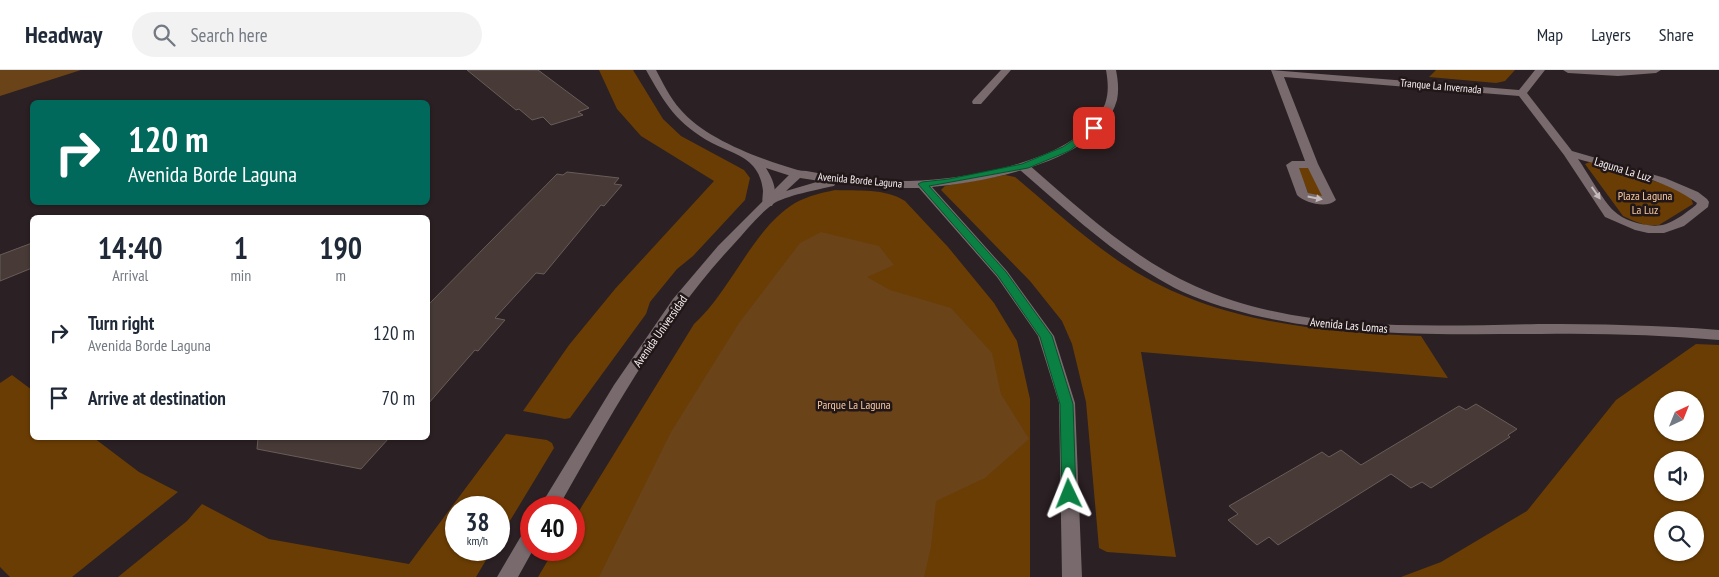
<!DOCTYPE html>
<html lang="en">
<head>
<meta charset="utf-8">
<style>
	:root { --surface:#fff; --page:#f2f2f3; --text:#1f2937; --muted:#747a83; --line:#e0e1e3 }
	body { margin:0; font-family:"PT Sans Narrow",sans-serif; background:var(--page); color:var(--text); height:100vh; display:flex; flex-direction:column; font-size:19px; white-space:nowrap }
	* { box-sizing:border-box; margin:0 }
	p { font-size:16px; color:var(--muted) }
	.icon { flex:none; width:28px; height:28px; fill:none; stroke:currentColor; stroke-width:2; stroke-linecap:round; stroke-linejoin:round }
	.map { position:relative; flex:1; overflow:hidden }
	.sheet { position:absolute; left:30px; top:145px; width:400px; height:225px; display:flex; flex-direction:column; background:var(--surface); border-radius:8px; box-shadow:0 1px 4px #0004 }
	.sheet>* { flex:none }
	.guide { position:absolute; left:30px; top:30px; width:400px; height:105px; border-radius:8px; box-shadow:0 1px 4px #0004; background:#00695c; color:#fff; overflow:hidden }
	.needle { width:32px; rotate:43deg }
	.fabs { position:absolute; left:1654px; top:321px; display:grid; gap:10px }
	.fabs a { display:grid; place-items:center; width:50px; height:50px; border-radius:50%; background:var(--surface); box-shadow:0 1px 4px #0004; font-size:25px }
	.speed { position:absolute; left:445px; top:426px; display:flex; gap:10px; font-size:25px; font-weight:700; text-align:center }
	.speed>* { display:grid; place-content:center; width:65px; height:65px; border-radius:50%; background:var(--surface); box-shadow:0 1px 4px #0004; line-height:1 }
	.speed small { font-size:12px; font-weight:400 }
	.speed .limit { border:8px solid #d22; background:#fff; color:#111 }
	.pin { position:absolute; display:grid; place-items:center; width:42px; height:42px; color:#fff; margin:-21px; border-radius:10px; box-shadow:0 2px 8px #0006 }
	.me { position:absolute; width:55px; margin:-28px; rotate:358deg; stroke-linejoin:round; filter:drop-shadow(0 0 4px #0008) }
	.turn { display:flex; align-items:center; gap:18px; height:105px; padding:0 15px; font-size:22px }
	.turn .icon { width:65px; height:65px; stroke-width:2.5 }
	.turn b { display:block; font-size:35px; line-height:42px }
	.eta { display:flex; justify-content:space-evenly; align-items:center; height:85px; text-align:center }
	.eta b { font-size:30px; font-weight:700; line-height:35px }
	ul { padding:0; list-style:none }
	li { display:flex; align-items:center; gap:15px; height:65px; padding:0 15px }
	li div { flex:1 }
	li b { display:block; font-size:19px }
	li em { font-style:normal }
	header { display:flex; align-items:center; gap:30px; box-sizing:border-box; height:70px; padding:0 25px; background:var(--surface); border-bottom:1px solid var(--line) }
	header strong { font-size:24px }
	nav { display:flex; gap:28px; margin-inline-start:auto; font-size:18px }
	.search { width:350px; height:45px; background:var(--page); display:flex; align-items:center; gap:12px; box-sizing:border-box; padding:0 18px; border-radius:28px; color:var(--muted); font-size:19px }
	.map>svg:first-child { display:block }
	.green { fill:#6a3d04; fill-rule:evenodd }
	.forest { fill:#6b4318 }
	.building { fill:#473a37; stroke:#695c59 }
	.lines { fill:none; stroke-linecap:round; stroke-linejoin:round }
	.minor { fill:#786a6d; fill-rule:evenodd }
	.tertiary { fill:#786a6d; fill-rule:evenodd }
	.oneway { fill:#c5babc }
	.route { fill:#0b8043; stroke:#07532c }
	.labels { text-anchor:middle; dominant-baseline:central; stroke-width:5; stroke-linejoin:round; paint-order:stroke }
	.far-street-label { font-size:11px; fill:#f8f0f1; stroke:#211719 }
	.street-label { font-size:12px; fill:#f8f0f1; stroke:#211719 }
	.park-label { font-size:12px; fill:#f7c89d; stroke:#211719 }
</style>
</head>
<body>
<header>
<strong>Headway</strong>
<div class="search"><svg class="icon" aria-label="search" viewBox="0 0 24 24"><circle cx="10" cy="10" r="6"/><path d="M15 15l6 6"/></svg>Search here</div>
<nav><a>Map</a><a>Layers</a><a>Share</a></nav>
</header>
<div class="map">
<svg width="1719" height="507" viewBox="0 0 1719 507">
	<rect width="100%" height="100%" fill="#2b2023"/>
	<path class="green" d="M599,0h34l30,49 18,17 63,34 6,8 -5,22 -52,56 -16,13 -27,33 -4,12 -76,104 -5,1 -42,-8 46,-66 46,-56 99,-108 -73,-45 -24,-27z
		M1436,0h79l-10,11 -9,2 -67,-6z
		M1590,92l87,26 14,10 2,6 -34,21h-14l-11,-4 -11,-5 -38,-52z
		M1310,97l14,30 -15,-2 -11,-27z
		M1005,105l10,2c37,31 73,65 113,90 87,56 194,65 293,69l27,42 -307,-26 35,205 -69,-5 -8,-4 -13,-146 -14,-58 -10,-23 -32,-40 -89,-91 4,-4z
		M835,120c23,1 50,-2 70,11l43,46 46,56 23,38 13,58v178h-492l16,-27h20v-31l120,-195c37,-33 59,-96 101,-121 13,-7 26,-10 40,-13z
		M1696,274l23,1v232h-318l40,-15 86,-51 89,-111zM1662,330h33v32h-33zM1662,390h33v32h-33zM1662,450h33v32h-33z
		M12,305l20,15v48h62l45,34 39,20 -106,85h-62l-10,-10v-184z
		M506,364l41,6 5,3 2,5 -55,91v-31h-43v42h36l-16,27h-358l69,-56 15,-17 67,35 140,25z"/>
	<path class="forest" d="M0,0h81l-81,26z
		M821,162l58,14 15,19 -27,12 23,13 61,18 41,45 9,41 28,45 -44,39 -49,23 -5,46 -7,30h-325l72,-145 68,-109 61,-80z"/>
	<path class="building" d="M467,0h71l51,38 -11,4 5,3 -32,10 -8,-8 -11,3 -13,-11 -3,1z
		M567,102l52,6 -5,6 8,1 -18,21 -3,-1 -57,69 -8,-1 -41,45 10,2 -27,31 -3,-1 -47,54v-99l129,-131 6,1z
		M32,173v25l-32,13v-26z
		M1476,334l41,25 -9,6 2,2 -79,51 -9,-6 -11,6 -20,-14 -113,71 -9,-8 -12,8 -29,-25 10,-6 -9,-8 93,-54 7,5 12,-7 20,15 98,-59 7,4z
		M258,368h131l-28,31 -104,-20z"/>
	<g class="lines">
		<path class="minor" d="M646,0h10c7,13 14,28 24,39 26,31 83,51 121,62l2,3 -6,4 -31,-10c7,11 13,25 6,38h-8c-3,-5 -1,-10 -1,-15 -1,-10 -4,-18 -10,-25 -9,-11 -28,-16 -41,-23 -35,-19 -47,-39 -66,-73z
			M1001,0h10l-30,34h-8l-1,-2 1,-2z
			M1271,0l248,20 16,-20h10l-18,23 45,58 93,27 33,14 9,7 2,3 -1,5 -24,19 -20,7h-16l-13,-3 -30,-13 -41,-62 -45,-59 -235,-19 34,87 18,36c-9,9 -31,3 -39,-5l-11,-30 6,-4h13zM1578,89c37,10 88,20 119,44l-1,2c-9,7 -19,15 -30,19 -14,5 -41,-2 -52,-13 -11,-10 -26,-38 -36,-52zM1299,98h9l14,28 -14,-3z
			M1563,0h98l-5,3 -38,3 -50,-3z
			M1024,93l4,1c52,45 104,94 167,122 104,47 232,40 343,38 60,0 121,1 181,6v10c-59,-5 -118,-7 -178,-6 -93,0 -187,3 -279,-17 -27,-6 -54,-14 -79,-25 -62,-30 -112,-78 -163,-122l-2,-3 2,-3z"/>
		<path class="tertiary" d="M1106,0h10c2,10 3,20 1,30 -17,62 -132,82 -185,87l75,84 47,65 21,67 7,174h-20l-3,-174 -21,-67 -41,-59 -78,-89h-32l-51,-5 -2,3c-14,3 -50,10 -61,18 -15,11 -28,28 -40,41 -72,77 -123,172 -175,263h-19l75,-123 59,-86 45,-53 75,-75c11,-2 26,3 38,4 22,3 45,6 68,6 56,1 182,-18 206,-77 4,-11 3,-23 1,-34zM800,108l20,3 -34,10z
			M531,458v22h2l-15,27h-21l27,-46z"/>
	</g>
	<defs><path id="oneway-solid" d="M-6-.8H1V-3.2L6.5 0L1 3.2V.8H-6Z" transform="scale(1.25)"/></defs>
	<g class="oneway">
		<use href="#oneway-solid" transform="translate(1596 123) rotate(55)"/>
		<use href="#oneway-solid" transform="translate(1315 128) rotate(11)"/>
	</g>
	<path class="route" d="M1094,56l5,2 -2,2 -28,21 -41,17 -99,18 77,86 46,64 21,68 3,90 -2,4 -5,1 -5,-1 -2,-4 -2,-90 -20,-67 -42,-61 -80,-92 4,-2 27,-3 73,-15 41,-17z"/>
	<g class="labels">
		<g class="far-street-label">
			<text transform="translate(1441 16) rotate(5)">Tranque La Invernada</text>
			<text transform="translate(860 110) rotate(5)">Avenida Borde Laguna</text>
		</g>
		<g class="street-label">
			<text transform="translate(1623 99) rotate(17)">Laguna La Luz</text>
			<text transform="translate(1349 255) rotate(5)">Avenida Las Lomas</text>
			<text transform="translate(660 261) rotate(-55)">Avenida Universidad</text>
		</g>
		<g class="park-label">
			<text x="1645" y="125">Plaza Laguna<tspan x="1645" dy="14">La Luz</tspan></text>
			<text x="854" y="334">Parque La Laguna</text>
		</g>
	</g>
</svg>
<div class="fabs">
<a><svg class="needle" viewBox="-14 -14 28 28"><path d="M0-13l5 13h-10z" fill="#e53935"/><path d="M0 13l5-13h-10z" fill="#747a83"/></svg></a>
<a><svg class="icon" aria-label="sound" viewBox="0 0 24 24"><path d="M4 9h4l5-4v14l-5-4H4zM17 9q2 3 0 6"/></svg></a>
<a><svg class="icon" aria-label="search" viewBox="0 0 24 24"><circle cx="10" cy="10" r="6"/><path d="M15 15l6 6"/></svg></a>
</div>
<div class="speed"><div>38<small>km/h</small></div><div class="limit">40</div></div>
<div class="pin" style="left:1094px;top:58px;background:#d93025"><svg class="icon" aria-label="arrive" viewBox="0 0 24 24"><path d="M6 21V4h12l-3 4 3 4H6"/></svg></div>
<svg class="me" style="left:1069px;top:424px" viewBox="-20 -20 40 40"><path d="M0-17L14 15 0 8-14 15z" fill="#0b8043" stroke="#fff" stroke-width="4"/></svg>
<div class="guide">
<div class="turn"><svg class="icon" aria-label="right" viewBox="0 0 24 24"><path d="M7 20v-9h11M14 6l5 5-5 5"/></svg><div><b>120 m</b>Avenida Borde Laguna</div></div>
</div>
<section class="sheet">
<div class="eta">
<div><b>14:40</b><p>Arrival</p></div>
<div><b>1</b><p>min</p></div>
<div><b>190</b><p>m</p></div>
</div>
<ul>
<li><svg class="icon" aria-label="right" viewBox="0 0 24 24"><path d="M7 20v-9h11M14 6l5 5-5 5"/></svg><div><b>Turn right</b><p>Avenida Borde Laguna</p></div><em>120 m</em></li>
<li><svg class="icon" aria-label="arrive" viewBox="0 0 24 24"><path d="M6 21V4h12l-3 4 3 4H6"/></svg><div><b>Arrive at destination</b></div><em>70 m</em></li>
</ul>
</section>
</div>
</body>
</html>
